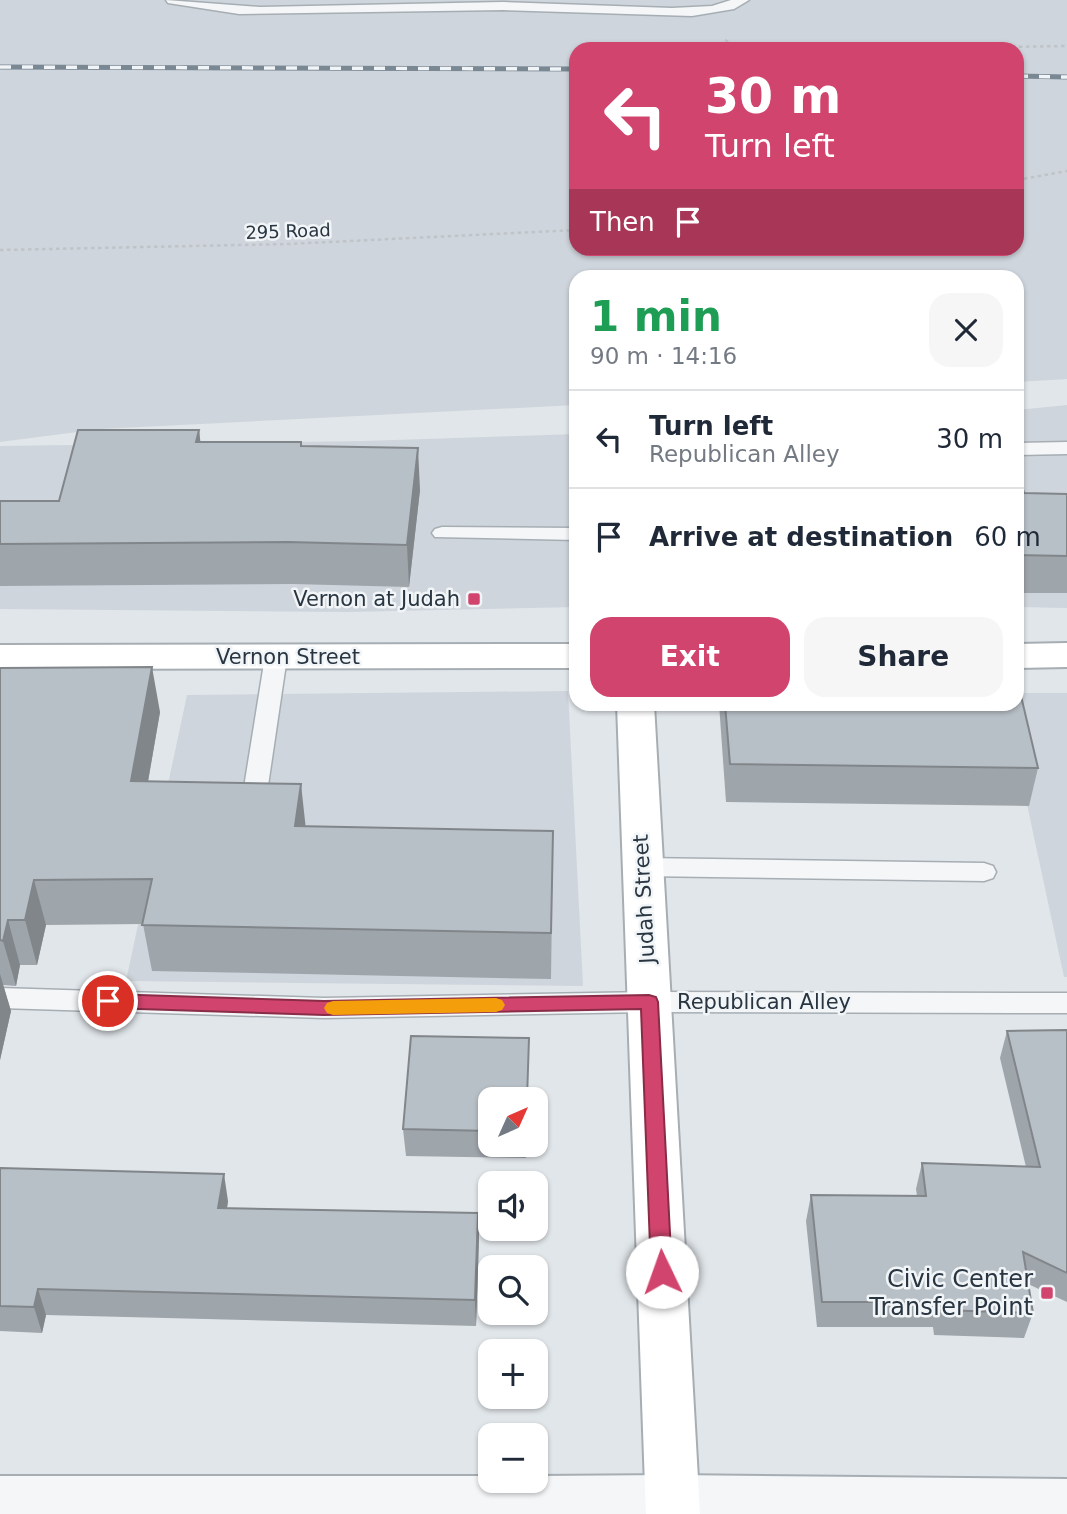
<!DOCTYPE html>
<html lang="en">
<head>
<meta charset="utf-8">
<style>
	:root { --surface:#fff; --page:#f6f6f7; --text:#1f2937; --muted:#747a83; --line:#e0e1e3; --accent:#d1446d }
	body { margin:0; font-family:"DejaVu Sans",sans-serif; background:var(--page); color:var(--text); height:100vh; display:flex; flex-direction:column; font-size:26px; white-space:nowrap }
	* { box-sizing:border-box; margin:0 }
	p { font-size:23px; color:var(--muted) }
	.icon { flex:none; width:38px; height:38px; fill:none; stroke:currentColor; stroke-width:2; stroke-linecap:round; stroke-linejoin:round }
	.map { position:relative; flex:1; overflow:hidden }
	.panel { position:absolute; left:569px; top:270px; width:455px; height:441px; display:flex; flex-direction:column; background:var(--surface); border-radius:21px; box-shadow:0 2px 5px #0004 }
	.panel>* { flex:none }
	.hud { position:absolute; left:569px; top:42px; width:455px; height:214px; border-radius:21px; box-shadow:0 2px 5px #0004; background:#d1446d; color:#fff; overflow:hidden }
	.needle { width:46px; rotate:45deg }
	.buttons { position:absolute; left:478px; top:1087px; display:grid; gap:14px }
	.buttons a { display:grid; place-items:center; width:70px; height:70px; border-radius:14px; background:var(--surface); box-shadow:0 2px 5px #0004; font-size:35px }
	.pin { position:absolute; display:grid; place-items:center; width:60px; height:60px; color:#fff; margin:-30px; border:4px solid #fff; border-radius:50%; box-shadow:0 2px 7px #0007 }
	.me { position:absolute; width:77px; margin:-38px; rotate:357deg; stroke-linejoin:round; filter:drop-shadow(0 0 5px #0008) }
	.turn { display:flex; align-items:center; gap:24px; height:147px; padding:0 21px; font-size:32px }
	.turn .icon { width:91px; height:91px; stroke-width:2.5 }
	.turn b { display:block; font-size:49px; line-height:60px }
	.then { display:flex; align-items:center; height:66px; padding:0 21px; background:#0003; gap:14px; font-size:26px }
	.round { display:grid; place-items:center; flex:none; width:74px; height:74px; border-radius:21px; background:var(--page) }
	.head { display:flex; align-items:center; justify-content:space-between; height:119px; padding:0 21px }
	h1 { font-size:42px; font-weight:600; line-height:52px; color:#1e9e55 }
	.primary-button { display:flex; gap:14px; margin-top:auto; padding:14px 21px }
	.primary-button a { flex:1; height:80px; border-radius:21px; background:var(--accent); color:#fff; font-size:28px; font-weight:600; line-height:80px; text-align:center }
	.primary-button a+a { background:var(--page); color:var(--text) }
	ul { padding:0; list-style:none }
	li { display:flex; align-items:center; gap:21px; height:98px; padding:0 21px; border-top:2px solid var(--line) }
	li div { flex:1 }
	li b { display:block; font-size:26px }
	li em { font-style:normal }
	.map>svg:first-child { display:block }
	.built { fill:#cfd5dc; fill-rule:evenodd }
	.lines { fill:none; stroke-linecap:round; stroke-linejoin:round }
	.lane-casing { stroke:#a6aeb4; stroke-width:3 }
	.street-casing { stroke:#a6aeb4; stroke-width:4 }
	.secondary-casing { stroke:#a6aeb4; stroke-width:4 }
	.path { stroke:#bfc4c9; stroke-width:2.5; stroke-dasharray:3.5 3.5; stroke-linecap:butt }
	.lane { fill:#f4f6f8; fill-rule:evenodd }
	.street { fill:#f4f6f8; fill-rule:evenodd }
	.secondary { fill:#fff; fill-rule:evenodd }
	.rail-casing { stroke:#7a8894; stroke-width:5 }
	.rail { stroke:#f1f5f7; stroke-width:3.5; stroke-dasharray:11; stroke-linecap:butt }
	.wall { fill:#9ea5ab }
	.shaded-wall { fill:#81868b }
	.building { fill:#b8c0c7; stroke:#81868b; stroke-width:2 }
	.route { fill:#d1446d; stroke:#882c47; stroke-width:2 }
	.slow { fill:#f59e0b }
	.poi-dot { fill:#d1446d; stroke:#f1f5f7; stroke-width:2.5 }
	.labels { text-anchor:middle; dominant-baseline:central; stroke-width:5; stroke-linejoin:round; paint-order:stroke }
	.far-street-label { font-size:18px; fill:#293642; stroke:#f1f5f7 }
	.poi-label { font-size:21px; fill:#293642; stroke:#f1f5f7; text-anchor:end }
	.street-label { font-size:21px; fill:#293642; stroke:#f1f5f7 }
	.near-poi-label { font-size:24px; fill:#293642; stroke:#f1f5f7; text-anchor:end }
</style>
</head>
<body>
<div class="map">
<svg width="1067" height="1514" viewBox="0 0 1067 1514">
	<rect width="100%" height="100%" fill="#e1e6ea"/>
	<path class="built" d="M0,0h1067v379l-50,3v-106h-441v129l-476,24 -100,13zM576,49h441v199h-441z
		M1067,405v203l-50,-1v-197z
		M576,434v173l-229,5 -347,-3v-163l363,-5z
		M568,691l15,295 -457,-5 61,-286z
		M1017,693h50v284h-3l-57,-266 10,-7z"/>
	<g class="lines">
		<defs>
			<path id="lane" d="M166,0l94,7 243,-5 169,6 40,-2 19,-6h18l-15,9 -42,7 -189,-6 -264,4 -71,-11z
				M1067,442v12l-50,1v-12z
				M442,527l134,1v12l-141,-3 -3,-4 3,-4z
				M276,650l8,2 3,5 -22,149 -4,6 -8,2 -8,-2 -4,-6 24,-149 3,-5z
				M643,858l341,5 9,3 3,6 -3,6 -9,3 -341,-5 -9,-3 -3,-6 3,-6z
				M0,988l324,10 325,-6 418,1v20l-418,-1 -325,6 -324,-10z"/>
			<path id="street" d="M672,1475l395,4v35h-1067v-38h490v4h46v-4z"/>
			<path id="secondary" d="M1067,643v24l-50,1v-24z
				M576,644v24l-576,1v-24z
				M617,704h37l46,810h-54z"/>
		</defs>
		<use href="#lane" class="lane-casing"/>
		<use href="#street" class="street-casing"/>
		<use href="#secondary" class="secondary-casing"/>
		<path class="path" d="M725,40l14,7 18,2
			M886,49l181,-3
			M1017,180l50,-9
			M0,250l288,-6 288,-14"/>
		<use href="#lane" class="lane"/>
		<use href="#street" class="street"/>
		<use href="#secondary" class="secondary"/>
		<defs>
			<path id="rail" d="M0,67l576,2
				M1017,76l50,1"/>
		</defs>
		<use href="#rail" class="rail-casing"/>
		<use href="#rail" class="rail"/>
	</g>
	<path class="wall" d="M199,430l1,12 101,4 119,44 -11,97 -116,-3 -293,2v-85h59z
		M1017,467l7,26 43,1v99h-50z
		M0,668l160,44 -12,70 158,45 247,4 -2,148 -399,-8 -9,-47 -97,1 -9,40h-17l-4,21 -13,-1 8,26 -11,49z
		M719,704h298l21,64 -9,38 -303,-4z
		M1067,1030v272l-39,-18 5,29 -9,25 -90,-3 -1,-8h-116l-11,-106 5,-26 106,1 -1,-7 6,-26 104,4 -26,-109 7,-27z
		M529,1065l-39,34v45h37l-1,14 -120,-2 -3,-27z
		M0,1168l228,33 -1,7 251,5 1,26 -3,87 -430,-11 -4,18 -42,-2z"/>
	<path class="shaded-wall" d="M199,430l5,41 -8,-29z
		M418,448l2,42 -11,97 -2,-42z
		M152,667l8,45 -20,115 -9,-46z
		M301,784l5,46 -11,-4z
		M34,880l12,45 -9,40 -12,-45z
		M8,920l12,45 -4,21 -13,-45z
		M0,974l11,37 -11,49z
		M224,1174l4,27 -5,33 -5,-26z
		M478,1213l1,26 -3,87 -1,-26z
		M38,1289l8,26 -4,18 -8,-26z"/>
	<path class="building" d="M78,430h121l-3,12h105v4l117,2 -11,97 -119,-3 -288,2v-43h59z
		M1017,467l7,26 43,1v62l-50,-1z
		M152,667l-21,114 170,3 -6,42 258,5 -2,102 -409,-8 10,-46 -118,1 -9,40h-17l-5,21 -3,-1v-272z
		M1017,679l21,89 -308,-4 -5,-60h292z
		M1067,1030v243l-44,-21 10,61 -93,-3v-8h-118l-11,-107 115,1 -4,-33 118,4 -33,-136z
		M411,1036l118,2 -2,61h-37v32l-87,-2z
		M0,1168l224,6 -6,34 260,5 -3,87 -437,-11 -4,18 -34,-1z"/>
	<path class="route" d="M108,994l216,7 325,-6 7,2 2,5 14,270 -3,7 -7,2 -8,-2 -3,-7 -10,-263 -317,6 -216,-7 -6,-2 -3,-5 3,-5z"/>
	<path class="slow" d="M496,998l6,2 3,5 -3,5 -6,2 -163,3 -6,-2 -3,-5 3,-5 6,-2z"/>
	<g class="poi-dot">
		<rect x="467" y="592" width="14" height="14" rx="3.5"/>
		<rect x="1040" y="1286" width="14" height="14" rx="3.5"/>
	</g>
	<g class="labels">
		<g class="far-street-label">
			<text transform="translate(288 231) rotate(-2)">295 Road</text>
		</g>
		<g class="poi-label">
			<text x="460" y="599">Vernon at Judah</text>
		</g>
		<g class="street-label">
			<text x="288" y="657">Vernon Street</text>
			<text transform="translate(644 899) rotate(-93)">Judah Street</text>
			<text x="764" y="1002">Republican Alley</text>
		</g>
		<g class="near-poi-label">
			<text x="1033" y="1279">Civic Center<tspan x="1033" dy="28">Transfer Point</tspan></text>
		</g>
	</g>
</svg>
<div class="buttons">
<a><svg class="needle" viewBox="-14 -14 28 28"><path d="M0-13l5 13h-10z" fill="#e53935"/><path d="M0 13l5-13h-10z" fill="#747a83"/></svg></a>
<a><svg class="icon" aria-label="sound" viewBox="0 0 24 24"><path d="M4 9h4l5-4v14l-5-4H4zM17 9q2 3 0 6"/></svg></a>
<a><svg class="icon" aria-label="search" viewBox="0 0 24 24"><circle cx="10" cy="10" r="6"/><path d="M15 15l6 6"/></svg></a>
<a>+</a>
<a>−</a>
</div>
<div class="pin" style="left:108px;top:1001px;background:#d93025"><svg class="icon" aria-label="arrive" viewBox="0 0 24 24"><path d="M6 21V4h12l-3 4 3 4H6"/></svg></div>
<svg class="me" style="left:662px;top:1272px" viewBox="-20 -20 40 40"><circle r="19" fill="#fff"/><path d="M0-13L10 11 0 6-10 11z" fill="#d1446d"/></svg>
<div class="hud">
<div class="turn"><svg class="icon" aria-label="left" viewBox="0 0 24 24"><path d="M17 20v-9H6M10 6l-5 5 5 5"/></svg><div><b>30 m</b>Turn left</div></div>
<div class="then">Then<svg class="icon" aria-label="arrive" viewBox="0 0 24 24"><path d="M6 21V4h12l-3 4 3 4H6"/></svg></div>
</div>
<section class="panel">
<div class="head"><div><h1>1 min</h1><p>90 m · 14:16</p></div><a class="round"><svg class="icon" aria-label="close" viewBox="0 0 24 24"><path d="M6 6l12 12M18 6L6 18"/></svg></a></div>
<ul>
<li><svg class="icon" aria-label="left" viewBox="0 0 24 24"><path d="M17 20v-9H6M10 6l-5 5 5 5"/></svg><div><b>Turn left</b><p>Republican Alley</p></div><em>30 m</em></li>
<li><svg class="icon" aria-label="arrive" viewBox="0 0 24 24"><path d="M6 21V4h12l-3 4 3 4H6"/></svg><div><b>Arrive at destination</b></div><em>60 m</em></li>
</ul>
<div class="primary-button"><a>Exit</a><a>Share</a></div>
</section>
</div>
</body>
</html>
